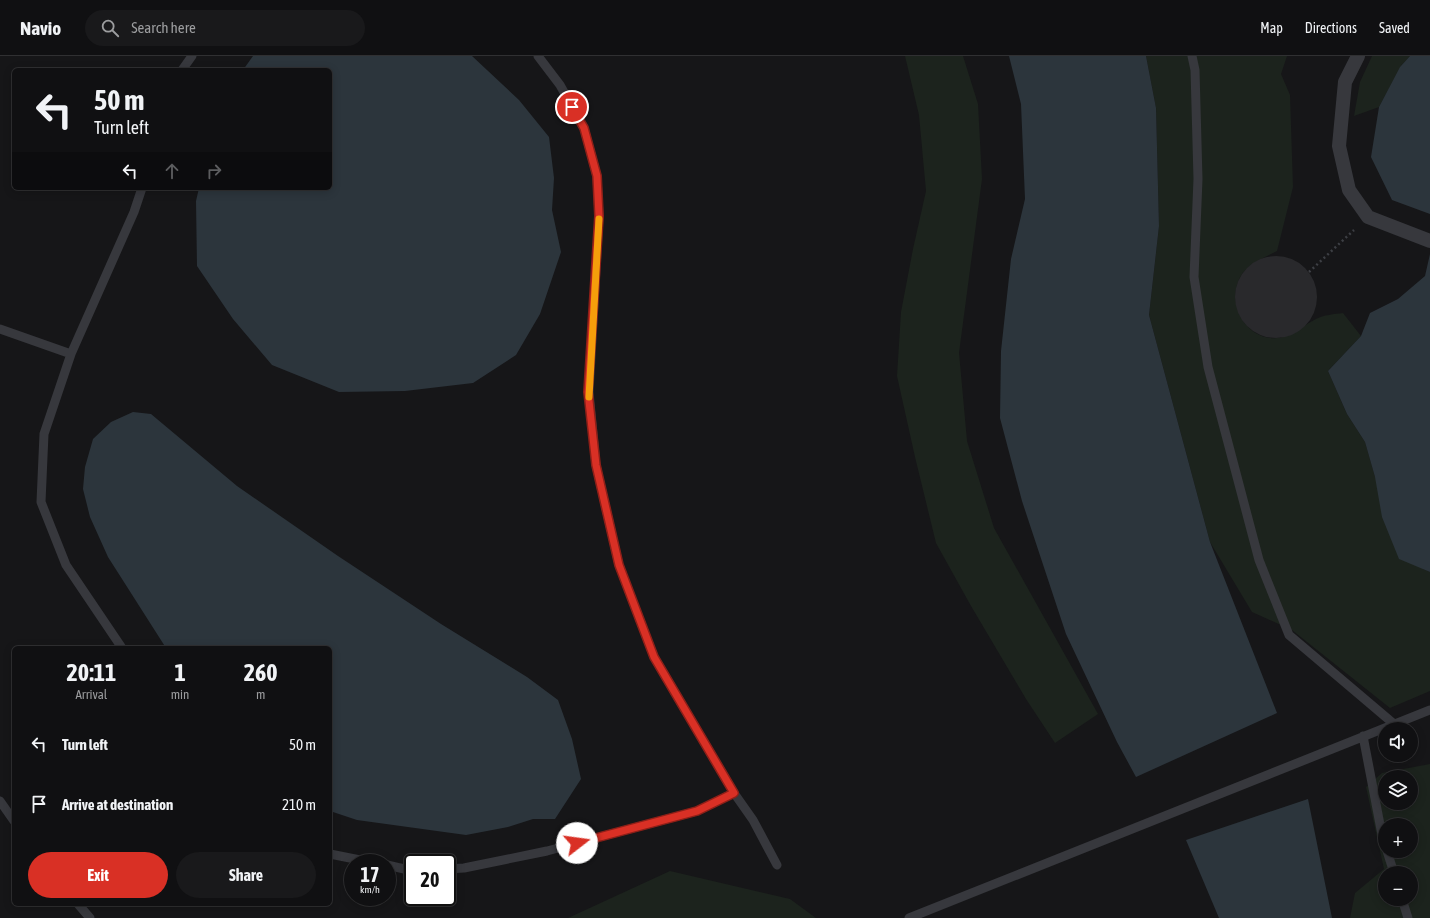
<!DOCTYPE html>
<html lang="en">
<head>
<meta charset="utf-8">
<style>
	:root { --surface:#101012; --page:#19191b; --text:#f1f3f6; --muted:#9c9d9f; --line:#303032; --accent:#d93025 }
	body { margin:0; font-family:"Asap Condensed",sans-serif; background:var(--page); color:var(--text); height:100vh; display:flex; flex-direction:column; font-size:15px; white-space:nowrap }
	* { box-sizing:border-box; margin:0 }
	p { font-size:13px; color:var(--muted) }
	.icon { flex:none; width:22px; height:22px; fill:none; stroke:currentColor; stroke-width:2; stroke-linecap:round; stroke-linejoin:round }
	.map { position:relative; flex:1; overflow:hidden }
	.panel { position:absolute; left:12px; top:590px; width:320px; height:260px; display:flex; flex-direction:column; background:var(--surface); border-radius:6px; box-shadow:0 2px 10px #0003,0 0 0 1px var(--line) }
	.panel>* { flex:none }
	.hud { position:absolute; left:12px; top:12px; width:320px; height:122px; border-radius:6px; box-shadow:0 2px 10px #0003,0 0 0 1px var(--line); background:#101012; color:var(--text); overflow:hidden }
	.controls { position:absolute; left:1378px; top:666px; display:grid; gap:8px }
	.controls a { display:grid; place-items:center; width:40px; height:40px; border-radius:50%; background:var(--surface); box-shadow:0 2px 10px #0003,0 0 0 1px var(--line); font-size:20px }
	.speed { position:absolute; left:344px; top:798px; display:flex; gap:8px; font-size:20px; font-weight:700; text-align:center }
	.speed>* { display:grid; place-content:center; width:52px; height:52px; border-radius:50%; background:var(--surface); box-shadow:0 2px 10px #0003,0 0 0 1px var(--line); line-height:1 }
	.speed small { font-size:10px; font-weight:400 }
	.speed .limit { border:2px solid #111; border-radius:6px; background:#fff; color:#111 }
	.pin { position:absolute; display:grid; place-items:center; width:34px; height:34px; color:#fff; margin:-17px; border:2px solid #fff; border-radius:50%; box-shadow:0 1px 4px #0007 }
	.me { position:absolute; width:44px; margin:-22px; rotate:75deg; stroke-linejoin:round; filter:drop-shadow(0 0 3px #0008) }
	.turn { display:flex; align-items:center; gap:14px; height:84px; padding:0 16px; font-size:18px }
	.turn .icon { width:52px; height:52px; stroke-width:2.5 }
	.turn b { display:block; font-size:28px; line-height:34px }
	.lanes { display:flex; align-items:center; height:38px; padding:0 16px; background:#0003; justify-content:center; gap:20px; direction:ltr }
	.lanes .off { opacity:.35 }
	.eta { display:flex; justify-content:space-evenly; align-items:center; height:68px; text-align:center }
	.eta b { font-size:24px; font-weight:700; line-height:28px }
	.action { display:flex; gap:8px; margin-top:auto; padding:8px 16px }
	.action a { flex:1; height:46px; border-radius:24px; background:var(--accent); color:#fff; font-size:16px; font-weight:700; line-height:46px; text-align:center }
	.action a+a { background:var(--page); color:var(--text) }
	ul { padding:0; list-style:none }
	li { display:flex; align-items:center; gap:12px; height:60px; padding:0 16px }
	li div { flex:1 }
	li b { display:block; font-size:15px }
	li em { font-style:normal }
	header { display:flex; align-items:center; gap:24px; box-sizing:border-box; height:56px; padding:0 20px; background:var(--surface); border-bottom:1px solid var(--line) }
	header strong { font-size:19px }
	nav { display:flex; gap:22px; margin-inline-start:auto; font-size:14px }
	.search { width:280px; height:36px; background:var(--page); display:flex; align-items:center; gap:10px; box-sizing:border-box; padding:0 14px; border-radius:22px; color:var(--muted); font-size:15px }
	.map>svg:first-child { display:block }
	.green { fill:#1c231d; fill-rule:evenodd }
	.water { fill:#2c353c }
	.building { fill:#29292c }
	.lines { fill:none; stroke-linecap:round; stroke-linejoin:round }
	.path { stroke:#3d3f44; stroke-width:2.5; stroke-dasharray:2 3; stroke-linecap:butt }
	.service { stroke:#37383d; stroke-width:9 }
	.pedestrian { stroke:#37383d; stroke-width:14 }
	.route-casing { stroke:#8d1f18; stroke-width:10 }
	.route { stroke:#d93025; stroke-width:7 }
	.slow { stroke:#f59e0b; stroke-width:7 }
</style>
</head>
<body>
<header>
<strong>Navio</strong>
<div class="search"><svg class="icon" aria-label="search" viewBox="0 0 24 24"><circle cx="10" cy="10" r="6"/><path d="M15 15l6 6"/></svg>Search here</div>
<nav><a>Map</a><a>Directions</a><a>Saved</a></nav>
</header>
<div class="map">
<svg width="1430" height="862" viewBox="0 0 1430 862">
	<rect width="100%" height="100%" fill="#161618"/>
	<path class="green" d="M905,0h58l15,48 4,75 -23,174 8,88 27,87 104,186 -43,29 -29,-44 -55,-93 -35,-63 -21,-86 -18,-81 4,-64 12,-63 13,-58 -7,-76z
		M1146,0h141l-6,18 9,21 3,92 -16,64c-13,7 -26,11 -35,23 -16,24 -1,60 28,64 20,2 30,-11 46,-19 7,-4 19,-5 27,-6l18,23 -33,35 19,43 18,28 10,35 48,92 7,3v119l-40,17 -98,-78 -40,-18 -42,-70 -61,-227 10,-89 -3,-118z
		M1372,0h38l-9,10 -22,41 -25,9 6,-34z
		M1430,708v154h-80l5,-25 29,-24 -18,-82 16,-14zM1385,721h26v26h-26zM1385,769h26v26h-26zM1385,817h26v26h-26z
		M670,815l120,28 26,19h-248z"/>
	<path class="water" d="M253,0h219l47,44 30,37 5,41 -2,32 9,42 -21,62 -24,41 -43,28 -68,8 -66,1 -67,-27 -39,-46 -36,-53 -1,-65 3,-13h131v-118h-87z
		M1009,0h137l10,52 3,118 -10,89 61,227 67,171 -141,64 -19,-35 -51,-108 -44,-133 -22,-83 1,-67 10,-92 14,-60 -4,-95z
		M1410,0h20v158l-38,-14 -21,-43 8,-50 21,-40z
		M1430,198v318l-31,-13 -17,-42 -7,-40 -10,-35 -18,-28 -19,-43 33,-35 9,-23 28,-14 27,-23z
		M133,356l18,2 86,72 101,70 103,68 86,53 31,23 14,39 9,40 -26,40h-22l-25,8 -42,8 -109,-15 -27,-9v-163h-164l-58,-91 -18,-40 -7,-28 2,-22 8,-28 18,-17z
		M1308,743l24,119h-113l-33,-78z"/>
	<path class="building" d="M1235 241a41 41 0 1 1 82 0a41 41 0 1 1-82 0Z"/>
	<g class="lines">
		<path class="path" d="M1309,216l45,-42"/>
		<path class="service" d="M538,0l22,29 24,43 13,48 2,40 -10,176 7,73 23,100 35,92 80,136 19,27 24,45
			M1192,0l3,14 3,109 -4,98 14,90 51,193 30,75 105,89
			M182,14l10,-14
			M0,273l71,25
			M122,592l-56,-83 -25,-63 3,-68 27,-80 63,-142 8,-24
			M1363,680l19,99 3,10
			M0,745l14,20
			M1387,795l7,22
			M330,798l45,9
			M387,809l26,6
			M447,813l17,-1 83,-17 150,-40 37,-18
			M1402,843l6,19
			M78,848l12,14
			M909,862l521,-208"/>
		<path class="pedestrian" d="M1358,0l-13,26 -6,64 10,44 19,27 62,24"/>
	</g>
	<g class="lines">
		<defs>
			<path id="route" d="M572,51l12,21 13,48 2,40 -11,176 8,73 23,100 35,92 80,136 -37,18 -120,32"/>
		</defs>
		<use href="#route" class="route-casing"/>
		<use href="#route" class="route"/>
		<path class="slow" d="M589,341l10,-178"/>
	</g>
</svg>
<div class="controls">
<a><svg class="icon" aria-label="sound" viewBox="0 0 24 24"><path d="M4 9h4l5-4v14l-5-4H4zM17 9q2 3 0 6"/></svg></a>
<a><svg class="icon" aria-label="layers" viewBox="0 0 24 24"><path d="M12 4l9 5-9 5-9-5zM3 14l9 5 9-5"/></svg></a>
<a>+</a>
<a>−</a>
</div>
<div class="speed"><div>17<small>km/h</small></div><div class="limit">20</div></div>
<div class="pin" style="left:572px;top:51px;background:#d93025"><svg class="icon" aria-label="arrive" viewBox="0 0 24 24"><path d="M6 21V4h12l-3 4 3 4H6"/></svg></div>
<svg class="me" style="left:577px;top:787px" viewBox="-20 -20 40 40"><circle r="19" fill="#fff"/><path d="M0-13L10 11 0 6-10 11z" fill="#d93025"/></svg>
<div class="hud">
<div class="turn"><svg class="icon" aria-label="left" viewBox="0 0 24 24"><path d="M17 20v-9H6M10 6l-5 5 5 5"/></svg><div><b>50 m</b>Turn left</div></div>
<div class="lanes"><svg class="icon" aria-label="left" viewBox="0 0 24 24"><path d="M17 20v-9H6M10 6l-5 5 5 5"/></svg><svg class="icon off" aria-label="ahead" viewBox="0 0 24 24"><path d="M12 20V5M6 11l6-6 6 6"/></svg><svg class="icon off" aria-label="right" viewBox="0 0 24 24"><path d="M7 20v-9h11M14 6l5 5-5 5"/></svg></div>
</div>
<section class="panel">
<div class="eta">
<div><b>20:11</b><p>Arrival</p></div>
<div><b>1</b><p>min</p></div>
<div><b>260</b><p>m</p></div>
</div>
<ul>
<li><svg class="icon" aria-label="left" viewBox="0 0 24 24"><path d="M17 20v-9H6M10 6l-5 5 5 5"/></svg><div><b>Turn left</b></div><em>50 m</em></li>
<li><svg class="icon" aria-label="arrive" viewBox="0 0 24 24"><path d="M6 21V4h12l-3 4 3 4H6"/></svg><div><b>Arrive at destination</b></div><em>210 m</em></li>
</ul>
<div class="action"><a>Exit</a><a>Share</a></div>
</section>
</div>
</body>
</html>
